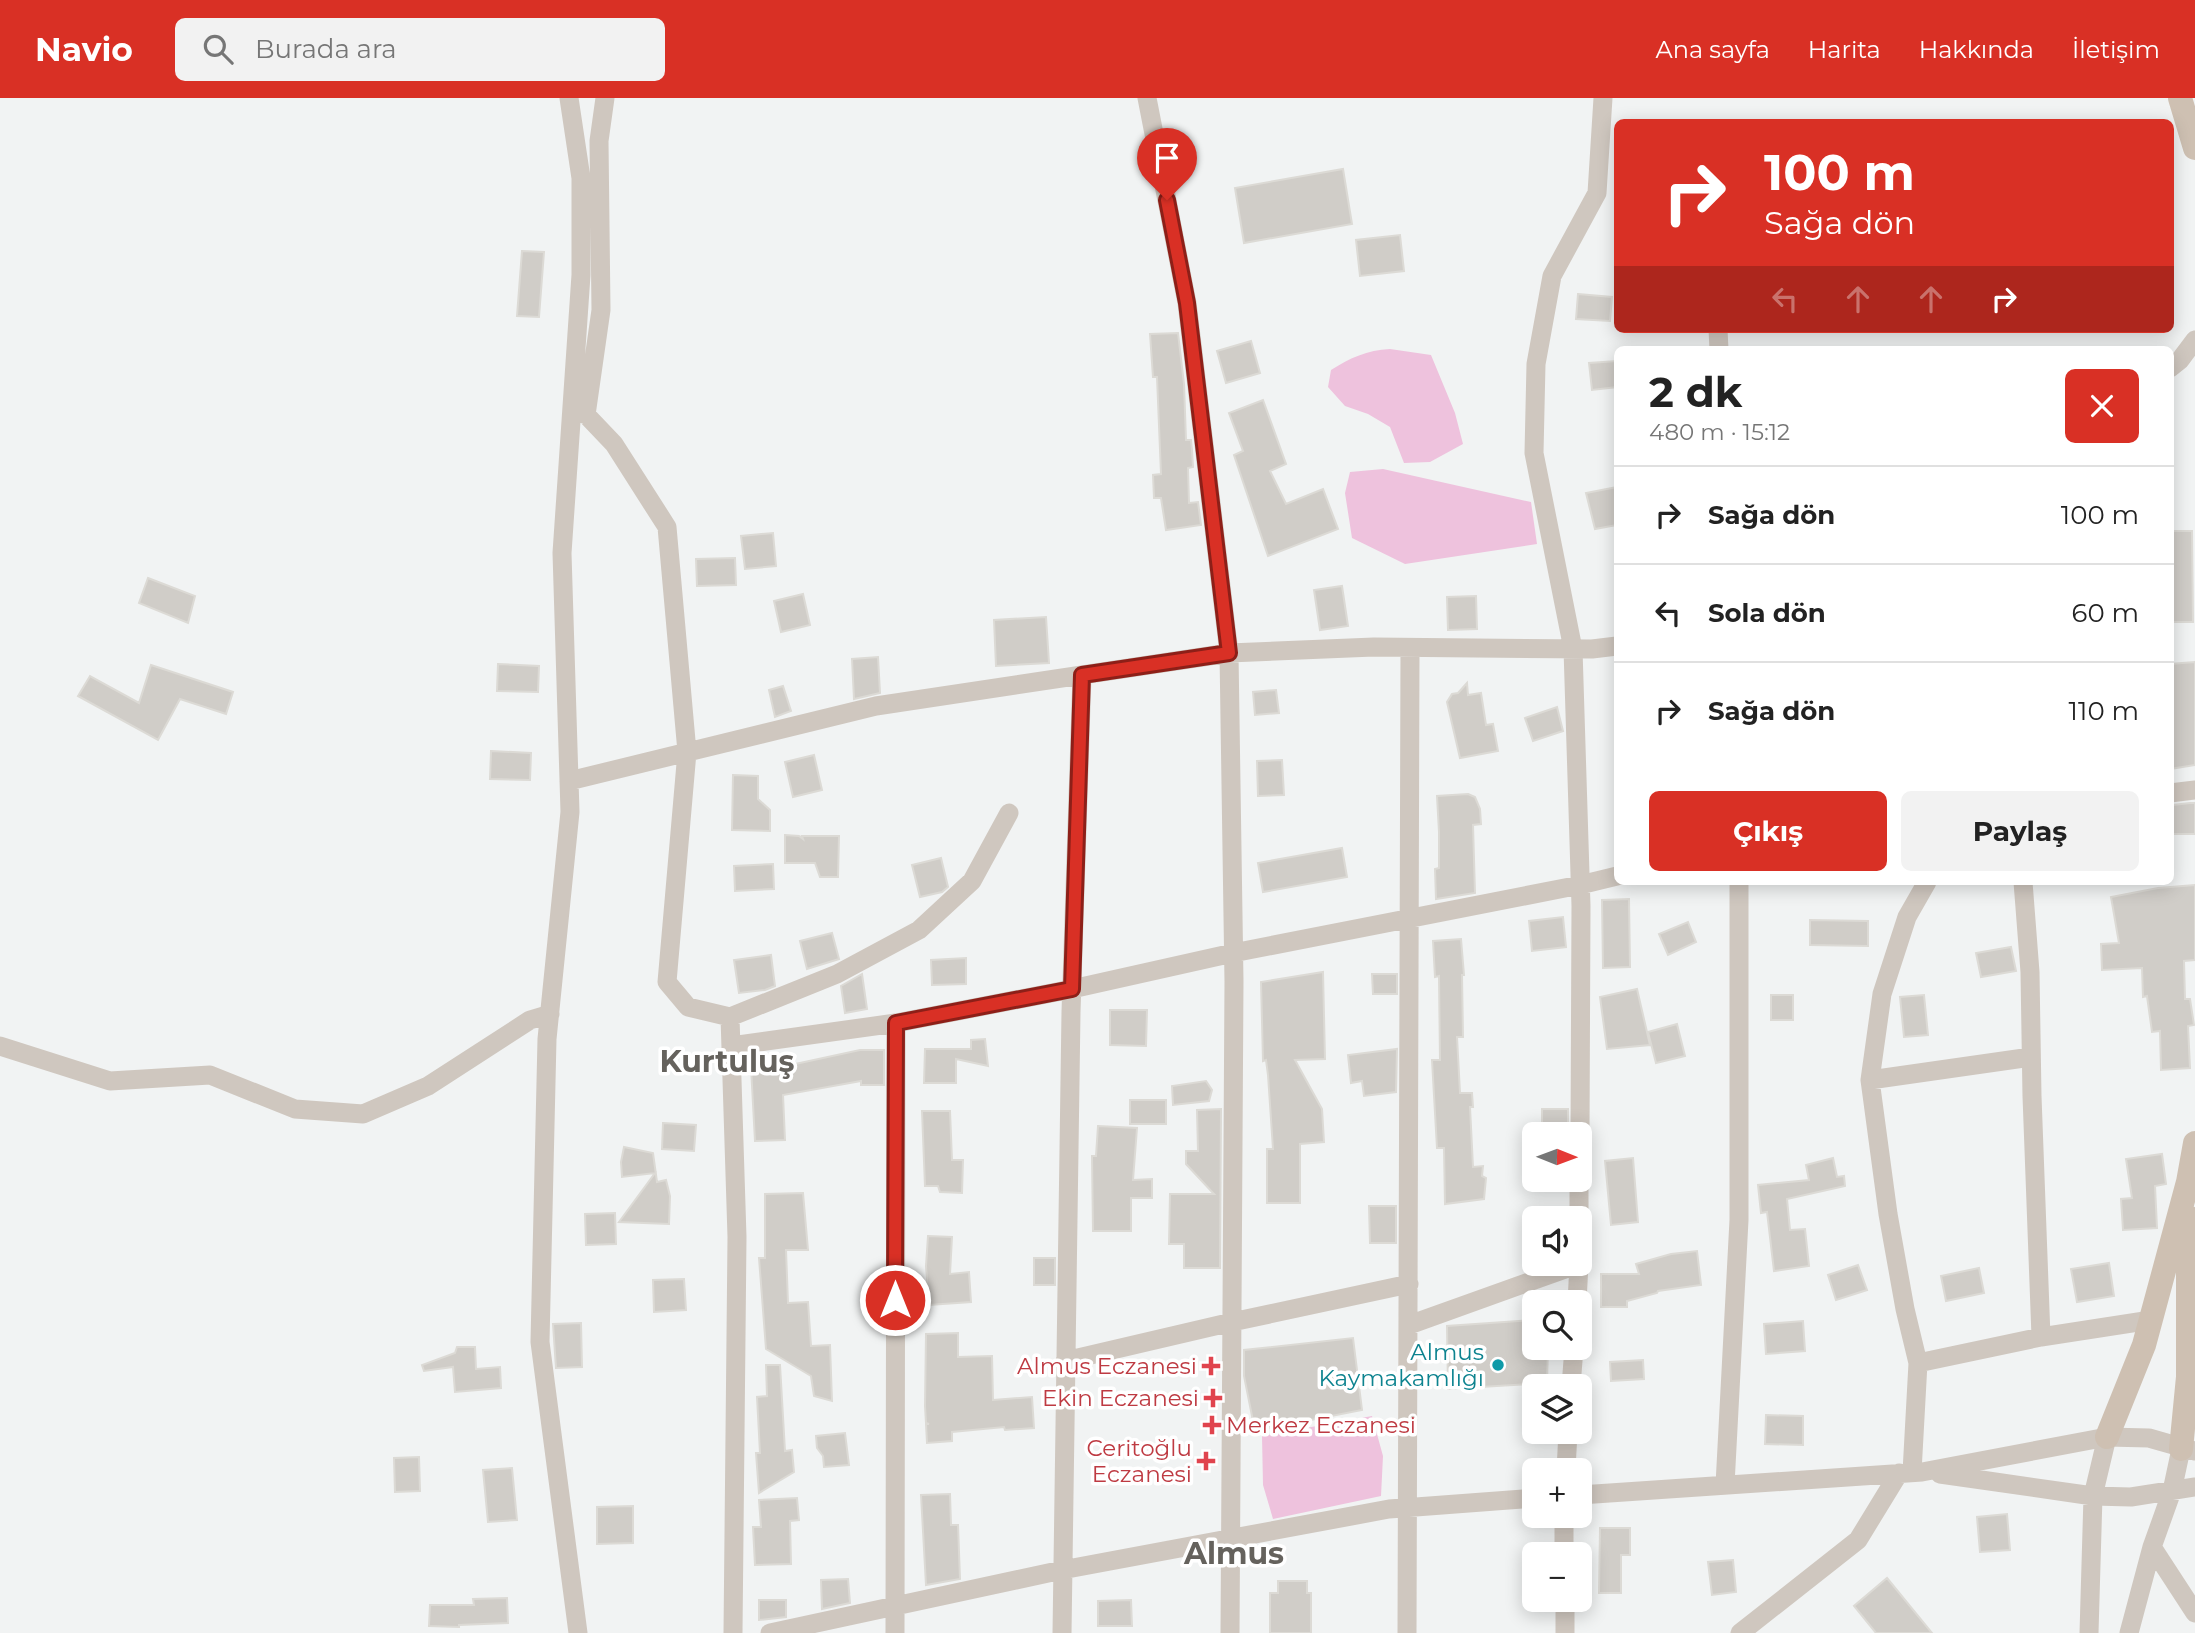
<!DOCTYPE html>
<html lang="tr">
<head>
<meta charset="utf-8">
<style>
	:root { --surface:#fff; --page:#f2f2f2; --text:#222; --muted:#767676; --line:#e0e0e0; --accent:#d93025 }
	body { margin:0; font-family:Montserrat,sans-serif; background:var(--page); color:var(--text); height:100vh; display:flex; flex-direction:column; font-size:26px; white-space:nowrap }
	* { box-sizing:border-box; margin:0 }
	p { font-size:23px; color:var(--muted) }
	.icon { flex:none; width:38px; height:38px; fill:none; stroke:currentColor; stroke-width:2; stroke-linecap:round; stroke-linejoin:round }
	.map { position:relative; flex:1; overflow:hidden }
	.side { position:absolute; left:1614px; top:248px; width:560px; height:539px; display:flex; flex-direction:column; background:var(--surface); border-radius:10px; box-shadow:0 4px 18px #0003 }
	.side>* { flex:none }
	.hud { position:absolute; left:1614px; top:21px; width:560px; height:214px; border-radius:10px; box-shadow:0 4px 18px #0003; background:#d93025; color:#fff; overflow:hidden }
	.needle { width:46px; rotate:91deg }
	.controls { position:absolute; left:1522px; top:1024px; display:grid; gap:14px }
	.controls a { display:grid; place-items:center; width:70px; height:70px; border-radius:10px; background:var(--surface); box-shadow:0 4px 18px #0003; font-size:35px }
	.pin { position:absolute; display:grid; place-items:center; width:60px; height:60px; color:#fff; margin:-72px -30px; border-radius:50% 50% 50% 0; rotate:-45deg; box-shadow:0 0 7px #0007 }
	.pin .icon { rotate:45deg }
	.me { position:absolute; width:77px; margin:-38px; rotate:0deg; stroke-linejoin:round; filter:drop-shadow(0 0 5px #0008) }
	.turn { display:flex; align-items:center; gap:24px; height:147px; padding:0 35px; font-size:32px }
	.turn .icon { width:91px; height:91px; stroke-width:2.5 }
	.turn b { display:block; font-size:49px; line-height:60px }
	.lanes { display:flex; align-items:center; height:66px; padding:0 35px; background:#0003; justify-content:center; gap:35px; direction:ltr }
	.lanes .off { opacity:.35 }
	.round { display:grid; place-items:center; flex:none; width:74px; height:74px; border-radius:10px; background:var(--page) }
	.summary { display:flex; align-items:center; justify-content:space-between; height:119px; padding:0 35px }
	h1 { font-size:42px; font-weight:700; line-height:52px }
	.primary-button { display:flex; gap:14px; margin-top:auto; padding:14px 35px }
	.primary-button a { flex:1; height:80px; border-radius:10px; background:var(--accent); color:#fff; font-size:28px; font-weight:700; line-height:80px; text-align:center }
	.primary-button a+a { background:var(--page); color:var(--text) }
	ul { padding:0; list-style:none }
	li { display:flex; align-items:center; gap:21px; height:98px; padding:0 35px; border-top:2px solid var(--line) }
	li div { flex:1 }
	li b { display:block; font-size:26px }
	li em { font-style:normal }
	header { display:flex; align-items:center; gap:42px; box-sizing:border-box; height:98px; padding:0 35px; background:var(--accent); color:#fff }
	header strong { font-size:33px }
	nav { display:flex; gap:38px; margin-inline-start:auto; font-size:24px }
	.search { width:490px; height:63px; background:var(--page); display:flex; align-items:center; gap:18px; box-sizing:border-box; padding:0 24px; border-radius:10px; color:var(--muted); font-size:26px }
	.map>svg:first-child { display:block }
	.green { fill:#eec2dd }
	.building { fill:#d0cdc8; stroke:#dcdad5; stroke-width:2 }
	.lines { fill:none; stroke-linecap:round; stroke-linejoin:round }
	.minor { stroke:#cfc7bf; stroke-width:19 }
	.major { stroke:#cec0b2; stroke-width:24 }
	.route-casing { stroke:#8d1f18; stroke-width:18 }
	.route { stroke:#d93025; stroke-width:12 }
	.culture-dot { fill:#0f9aa8; stroke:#fff; stroke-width:2.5 }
	.health-dot { fill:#e0444e; stroke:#fff; stroke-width:2.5 }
	.labels { text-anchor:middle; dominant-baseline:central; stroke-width:7; stroke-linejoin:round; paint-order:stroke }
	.culture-label { font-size:23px; fill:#0d838f; stroke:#fff; text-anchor:end }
	.health-label { font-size:23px; fill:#be3a42; stroke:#fff; text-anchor:end }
	.district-label { font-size:30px; font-weight:bold; fill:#65625d; stroke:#fff }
</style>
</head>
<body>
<header>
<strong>Navio</strong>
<div class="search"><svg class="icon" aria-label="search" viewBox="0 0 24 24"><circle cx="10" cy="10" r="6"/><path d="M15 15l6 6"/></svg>Burada ara</div>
<nav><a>Ana sayfa</a><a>Harita</a><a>Hakkında</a><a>İletişim</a></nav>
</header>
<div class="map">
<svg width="2195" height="1535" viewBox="0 0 2195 1535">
	<rect width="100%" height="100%" fill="#f1f3f3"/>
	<path class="green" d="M1390,251l41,6 24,58 8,31 -33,18 -26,1 -14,-36 -22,-13 -23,-8 -17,-19 3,-17c19,-12 36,-20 59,-21z
		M1383,371l148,33 6,42 -132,20 -53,-26 -7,-45 5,-21z
		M1372,1318l11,40 -2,40 -108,23 -10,-34 -1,-49z"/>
	<path class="building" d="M1343,71l9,55 -108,19 -9,-55z
		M1400,137l4,36 -44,5 -4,-36z
		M522,153l22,1 -5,65 -22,-1z
		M1578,196l34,3 -2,24 -34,-2z
		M1178,235l6,51 2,56h5l1,10 1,17 -5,1 1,35 9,-1 3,23 -35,5 -5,-32h-7l-1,-23 8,-1 -4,-97h-4l-3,-43z
		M1251,243l9,32 -34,10 -9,-32z
		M1617,263v26l-25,3 -3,-27z
		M1263,302l23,64 -16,7 16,33 37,-15 15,40 -70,27 -34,-101 9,-4 -14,-38z
		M1617,389v38l-22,4 -9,-36z
		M2170,433h22l1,91h-23z
		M773,435l3,33 -31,3 -4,-33z
		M735,460l1,27 -39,1 -1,-27z
		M148,480l47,18 -7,27 -49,-20z
		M1342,488l6,40 -28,4 -6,-40z
		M803,496l7,31 -29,7 -7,-31z
		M1476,498l1,33 -29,1 -1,-33z
		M1046,519l3,46 -53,3 -2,-46z
		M878,559l2,36 -26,6 -2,-40z
		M2195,564v103l-25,4v-105z
		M498,566l41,2 -1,26 -41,-1z
		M151,567l82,27 -7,22 -46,-15 -22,41 -80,-44 12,-20 49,27z
		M1467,585l1,12 13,-2 5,32 7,-1 5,27 -38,7 -13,-56 5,-8 6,-1z
		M783,588l8,25 -16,6 -6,-27z
		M1276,592l3,23 -24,2 -2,-23z
		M1557,609l6,24 -30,10 -8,-23z
		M491,653l40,2 -1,27 -40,-1z
		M814,657l8,35 -29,7 -8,-35z
		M1282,662l2,35 -26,1 -1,-35z
		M733,677l25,1v23l12,11v21l-38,-1z
		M1468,696l7,3 5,12 1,15 -8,1 2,68 -39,6 -1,-30 4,-1v-36l-2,-36z
		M2190,705h5v31h-22v-29z
		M785,737l14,1 4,3 -1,-3h37l-1,41h-18l-5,-14h-30z
		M1342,750l5,29 -84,15 -5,-29z
		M941,760l7,29 -6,5 -22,5 -8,-32z
		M773,766l1,25 -39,2 -1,-25z
		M2195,787v75l-11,1 1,38h5l4,26 -6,1 2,42 -29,2 -1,-39 -8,1 -5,-36 -4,1 -1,-29 -40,2 -1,-26 18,-1 -8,-46 47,-9z
		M1629,801l1,68 -27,1 -1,-68z
		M1563,819l3,30 -34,4 -3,-30z
		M1810,822l58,1v25l-58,-1z
		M1688,824l8,20 -28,13 -9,-21z
		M832,835l7,26 -32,10 -7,-28z
		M1461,841l3,36h-2l1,62h-6l3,56h12l1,14h-3l3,60 10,-1 -1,10 4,2 -2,21 -39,5 -1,-56h-7l-2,-35 -3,-53h8l-1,-84 -4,1 -2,-36z
		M2011,849l5,24 -35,6 -5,-24z
		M771,857l4,31 -10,4 -26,3 -5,-33z
		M966,860v26l-34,1 -1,-25z
		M1323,874l2,87 -30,1 27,49 2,33 -24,2v59h-33v-54h6l-5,-74 -2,-15 -3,1 -2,-79z
		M862,876l5,35 -22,4 -4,-27z
		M1372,876h25v20h-24z
		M1637,891l13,56 -43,4 -7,-52z
		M1771,897h22v25h-22z
		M1924,897l4,40 -24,2 -4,-40z
		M1110,912h37l-1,36 -36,-1z
		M1677,926l8,32 -29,7 -8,-31z
		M985,941l3,27 -32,-7v24h-32l1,-34h46v-9z
		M1397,951l-1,43 -32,4 -2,-15 -11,2 -3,-28z
		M860,952h24v35h-23v-4l-78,14 2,45 -30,1 -4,-74 35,-1z
		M1206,983l6,9 -3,11 -36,4 -1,-19z
		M1130,1002h36v24h-36z
		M1221,1011l-1,159h-36v-24h-15l1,-50h44l-28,-30v-13h12l-1,-41z
		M1542,1011h26v25h-26z
		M922,1013h28l2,49h11l-1,33 -22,-1 -2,-6h-13z
		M663,1025l33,2 -2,26 -32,-2z
		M1098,1028l39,2 -4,52 19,-1v19h-21v33h-38l-1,-75h4z
		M624,1049l29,6 4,29 9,-2 4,16 -1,28 -50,-2 36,-49 -33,4 -1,-15z
		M2162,1056l4,30 -11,2 2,42 -34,2 -2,-31 11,-1 -6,-39z
		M1633,1060l5,64 -27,3 -6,-64z
		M1833,1060l4,19 7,-1 1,10 -58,13 3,31 15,-1 4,37 -35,5 -7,-59 -6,1 -3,-28 51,-5 -3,-15z
		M803,1095l5,57h-22l2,53 20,-1 3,44 19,-1 2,56 -18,-5 -3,-20 -45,-27 -7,-91h6v-64z
		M1369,1108h27v37h-26z
		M615,1115l1,31 -30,1 -1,-31z
		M928,1138l24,1 -2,37 19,-2 2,30 -42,3 -3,-39z
		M1697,1153l4,34 -43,6 -1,2 -30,8v6h-26v-33h38l-3,-10 35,-10z
		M1034,1160h21v27h-21z
		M2109,1165l5,33 -37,6 -6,-33z
		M1858,1167l9,25 -31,10 -8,-25z
		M1979,1170l5,25 -38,8 -5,-25z
		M684,1181l2,31 -32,2 -1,-32z
		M1535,1222v28h13l-1,35 -99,6 -1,-63z
		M1803,1223l2,30 -39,3 -2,-30z
		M581,1225l1,44 -26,1 -3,-44z
		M958,1235v24l34,-1 1,44 39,-3 2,31 -29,2 -1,-3 -52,5v9l-25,2 -1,-19h3l-3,-1 -1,-17 1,-72z
		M1353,1240l9,72 -107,21 -11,-55v-26z
		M457,1249h18l1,22 24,-2 1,21 -46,4 -2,-25 -29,4 -2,-6 33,-12z
		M1643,1262l1,19 -33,2 -1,-19z
		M766,1267h14l5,86 7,-1 2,22 -35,21 -3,-40h4l-3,-56 10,-1z
		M1766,1317l37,1v29l-38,-1z
		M845,1335l4,32 -25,2 -1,-11 -6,-8 -1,-12z
		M419,1359l1,34 -25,1 -1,-34z
		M512,1370l5,52 -29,2 -5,-52z
		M950,1396l1,31h7l2,54 -34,6 -5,-90z
		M797,1400l2,22 -9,1 1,43 -36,1 -2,-38h8l-2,-27z
		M633,1408v37l-36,1v-37z
		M2007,1416l3,36 -30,2 -3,-35z
		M1600,1430h30v27h-9v38h-22z
		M1733,1462l3,32 -24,3 -4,-33z
		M1887,1480l45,55h-56l-22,-27z
		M848,1481l2,24 -28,6 -1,-29z
		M1278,1483h29v12h4v40h-41v-40h8z
		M507,1500l1,25 -49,2v2l-30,-1 1,-21h44l-1,-6z
		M759,1502h27v17l-27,3z
		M1131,1502l1,26h-34v-25z"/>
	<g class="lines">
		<path class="minor" d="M569,0l12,80v97l-19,278 8,259 -23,227 -7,303 38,291
			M1147,0l40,205 42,350 5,328 -4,652
			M1718,231l1,21
			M2170,270l10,-8 15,-20
			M573,303l41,43 53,83 20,225 -20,230 21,25 42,10 7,220 -4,396
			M586,317l15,-105 -2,-169 6,-43
			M569,683l307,-75 353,-53 145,-6 218,2 25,-3
			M2170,695l25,-3
			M1927,784l-20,35 -25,77 -12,86 18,134 17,95 13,54 123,-26 110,-17
			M2023,784l7,90 2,124 9,241
			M730,919l107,-43 82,-44 53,-49 37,-68
			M0,948l110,35 100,-6 85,34 68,5 65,-28 102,-66 20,-6
			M731,948l165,-23 176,-34 161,-36 347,-68 37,-9
			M1870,982l161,-23
			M1580,1036l1,-228 -8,-257 -39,-196 2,-89 16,-88 45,-83 6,-95
			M1579,1120v-38
			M1409,1227l170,-61 -2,38
			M1065,1263l167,-39 177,-38
			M1571,1288l3,-38
			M1566,1372l2,-38
			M1912,1374l6,-109
			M1940,1376l153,22 38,1 64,-10
			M1725,1387l14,-265v-338
			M1580,1397l342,-23 185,-35 42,1 46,13
			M1564,1418v38
			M2152,1449l43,66
			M1565,1502v33
			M770,1535l292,-63 327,-61 146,-11
			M895,1535l1,-610
			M1062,1535l9,-621 11,-337
			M1407,1535l3,-985
			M1740,1535l118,-93 41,-67
			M2089,1535l4,-137 14,-59
			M2129,1535l23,-86 20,-56 9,-42"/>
		<path class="major" d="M2180,0l15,50
			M2107,1339l37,-92 44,-163 7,-39
			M2181,1351l7,-72v-160"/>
	</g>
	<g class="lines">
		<defs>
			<path id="route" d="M895,1202l1,-277 176,-34 10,-314 147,-22 -42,-350 -20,-103"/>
		</defs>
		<use href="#route" class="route-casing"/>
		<use href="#route" class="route"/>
	</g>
	<circle class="culture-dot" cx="1498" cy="1267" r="7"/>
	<g class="health-dot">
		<path d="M1207.5 1257.5h7v7h7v7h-7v7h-7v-7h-7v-7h7z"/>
		<path d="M1209.5 1289.5h7v7h7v7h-7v7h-7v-7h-7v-7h7z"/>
		<path d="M1208.5 1316.5h7v7h7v7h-7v7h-7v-7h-7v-7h7z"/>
		<path d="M1202.5 1352.5h7v7h7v7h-7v7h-7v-7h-7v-7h7z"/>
	</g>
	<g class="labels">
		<g class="culture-label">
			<text x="1484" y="1254">Almus<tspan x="1484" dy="26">Kaymakamlığı</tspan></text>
		</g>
		<g class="health-label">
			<text x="1197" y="1268">Almus Eczanesi</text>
			<text x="1199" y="1300">Ekin Eczanesi</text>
			<text x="1226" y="1327" text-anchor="start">Merkez Eczanesi</text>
			<text x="1192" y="1350">Ceritoğlu<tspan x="1192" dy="26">Eczanesi</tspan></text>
		</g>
		<g class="district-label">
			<text x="727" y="963">Kurtuluş</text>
			<text x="1234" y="1455">Almus</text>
		</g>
	</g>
</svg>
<div class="controls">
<a><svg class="needle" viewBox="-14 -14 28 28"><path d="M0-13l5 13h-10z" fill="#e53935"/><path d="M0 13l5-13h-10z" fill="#767676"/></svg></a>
<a><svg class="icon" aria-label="sound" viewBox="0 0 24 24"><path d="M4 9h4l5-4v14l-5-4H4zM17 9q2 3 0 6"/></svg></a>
<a><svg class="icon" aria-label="search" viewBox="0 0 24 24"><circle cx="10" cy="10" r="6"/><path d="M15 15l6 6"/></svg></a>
<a><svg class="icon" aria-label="layers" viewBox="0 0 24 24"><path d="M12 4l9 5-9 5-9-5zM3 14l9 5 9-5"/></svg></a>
<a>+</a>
<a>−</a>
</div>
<div class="pin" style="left:1167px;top:102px;background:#d93025"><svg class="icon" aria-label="arrive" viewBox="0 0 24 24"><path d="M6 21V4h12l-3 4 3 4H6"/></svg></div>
<svg class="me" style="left:895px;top:1202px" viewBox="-20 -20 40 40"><circle r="17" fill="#d93025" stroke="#fff" stroke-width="3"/><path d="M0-11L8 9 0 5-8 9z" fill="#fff"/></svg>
<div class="hud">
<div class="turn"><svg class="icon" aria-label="right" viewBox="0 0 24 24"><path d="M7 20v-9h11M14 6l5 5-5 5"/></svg><div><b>100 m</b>Sağa dön</div></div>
<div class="lanes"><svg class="icon off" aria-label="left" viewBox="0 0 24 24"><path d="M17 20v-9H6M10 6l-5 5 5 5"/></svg><svg class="icon off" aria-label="ahead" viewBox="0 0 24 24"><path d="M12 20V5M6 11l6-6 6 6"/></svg><svg class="icon off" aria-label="ahead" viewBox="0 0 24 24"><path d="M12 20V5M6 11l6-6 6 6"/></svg><svg class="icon" aria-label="right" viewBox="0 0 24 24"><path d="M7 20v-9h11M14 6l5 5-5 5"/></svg></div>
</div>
<section class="side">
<div class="summary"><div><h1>2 dk</h1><p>480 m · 15:12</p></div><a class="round" style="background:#d93025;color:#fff"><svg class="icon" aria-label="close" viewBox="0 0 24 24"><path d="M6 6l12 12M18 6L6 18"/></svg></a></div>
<ul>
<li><svg class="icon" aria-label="right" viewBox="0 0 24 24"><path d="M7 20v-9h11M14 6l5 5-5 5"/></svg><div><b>Sağa dön</b></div><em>100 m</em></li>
<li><svg class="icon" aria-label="left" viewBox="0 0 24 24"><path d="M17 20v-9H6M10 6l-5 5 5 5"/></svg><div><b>Sola dön</b></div><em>60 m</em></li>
<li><svg class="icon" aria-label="right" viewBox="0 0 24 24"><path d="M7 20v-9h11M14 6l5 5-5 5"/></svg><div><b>Sağa dön</b></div><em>110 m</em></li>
</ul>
<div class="primary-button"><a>Çıkış</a><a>Paylaş</a></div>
</section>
</div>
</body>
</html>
